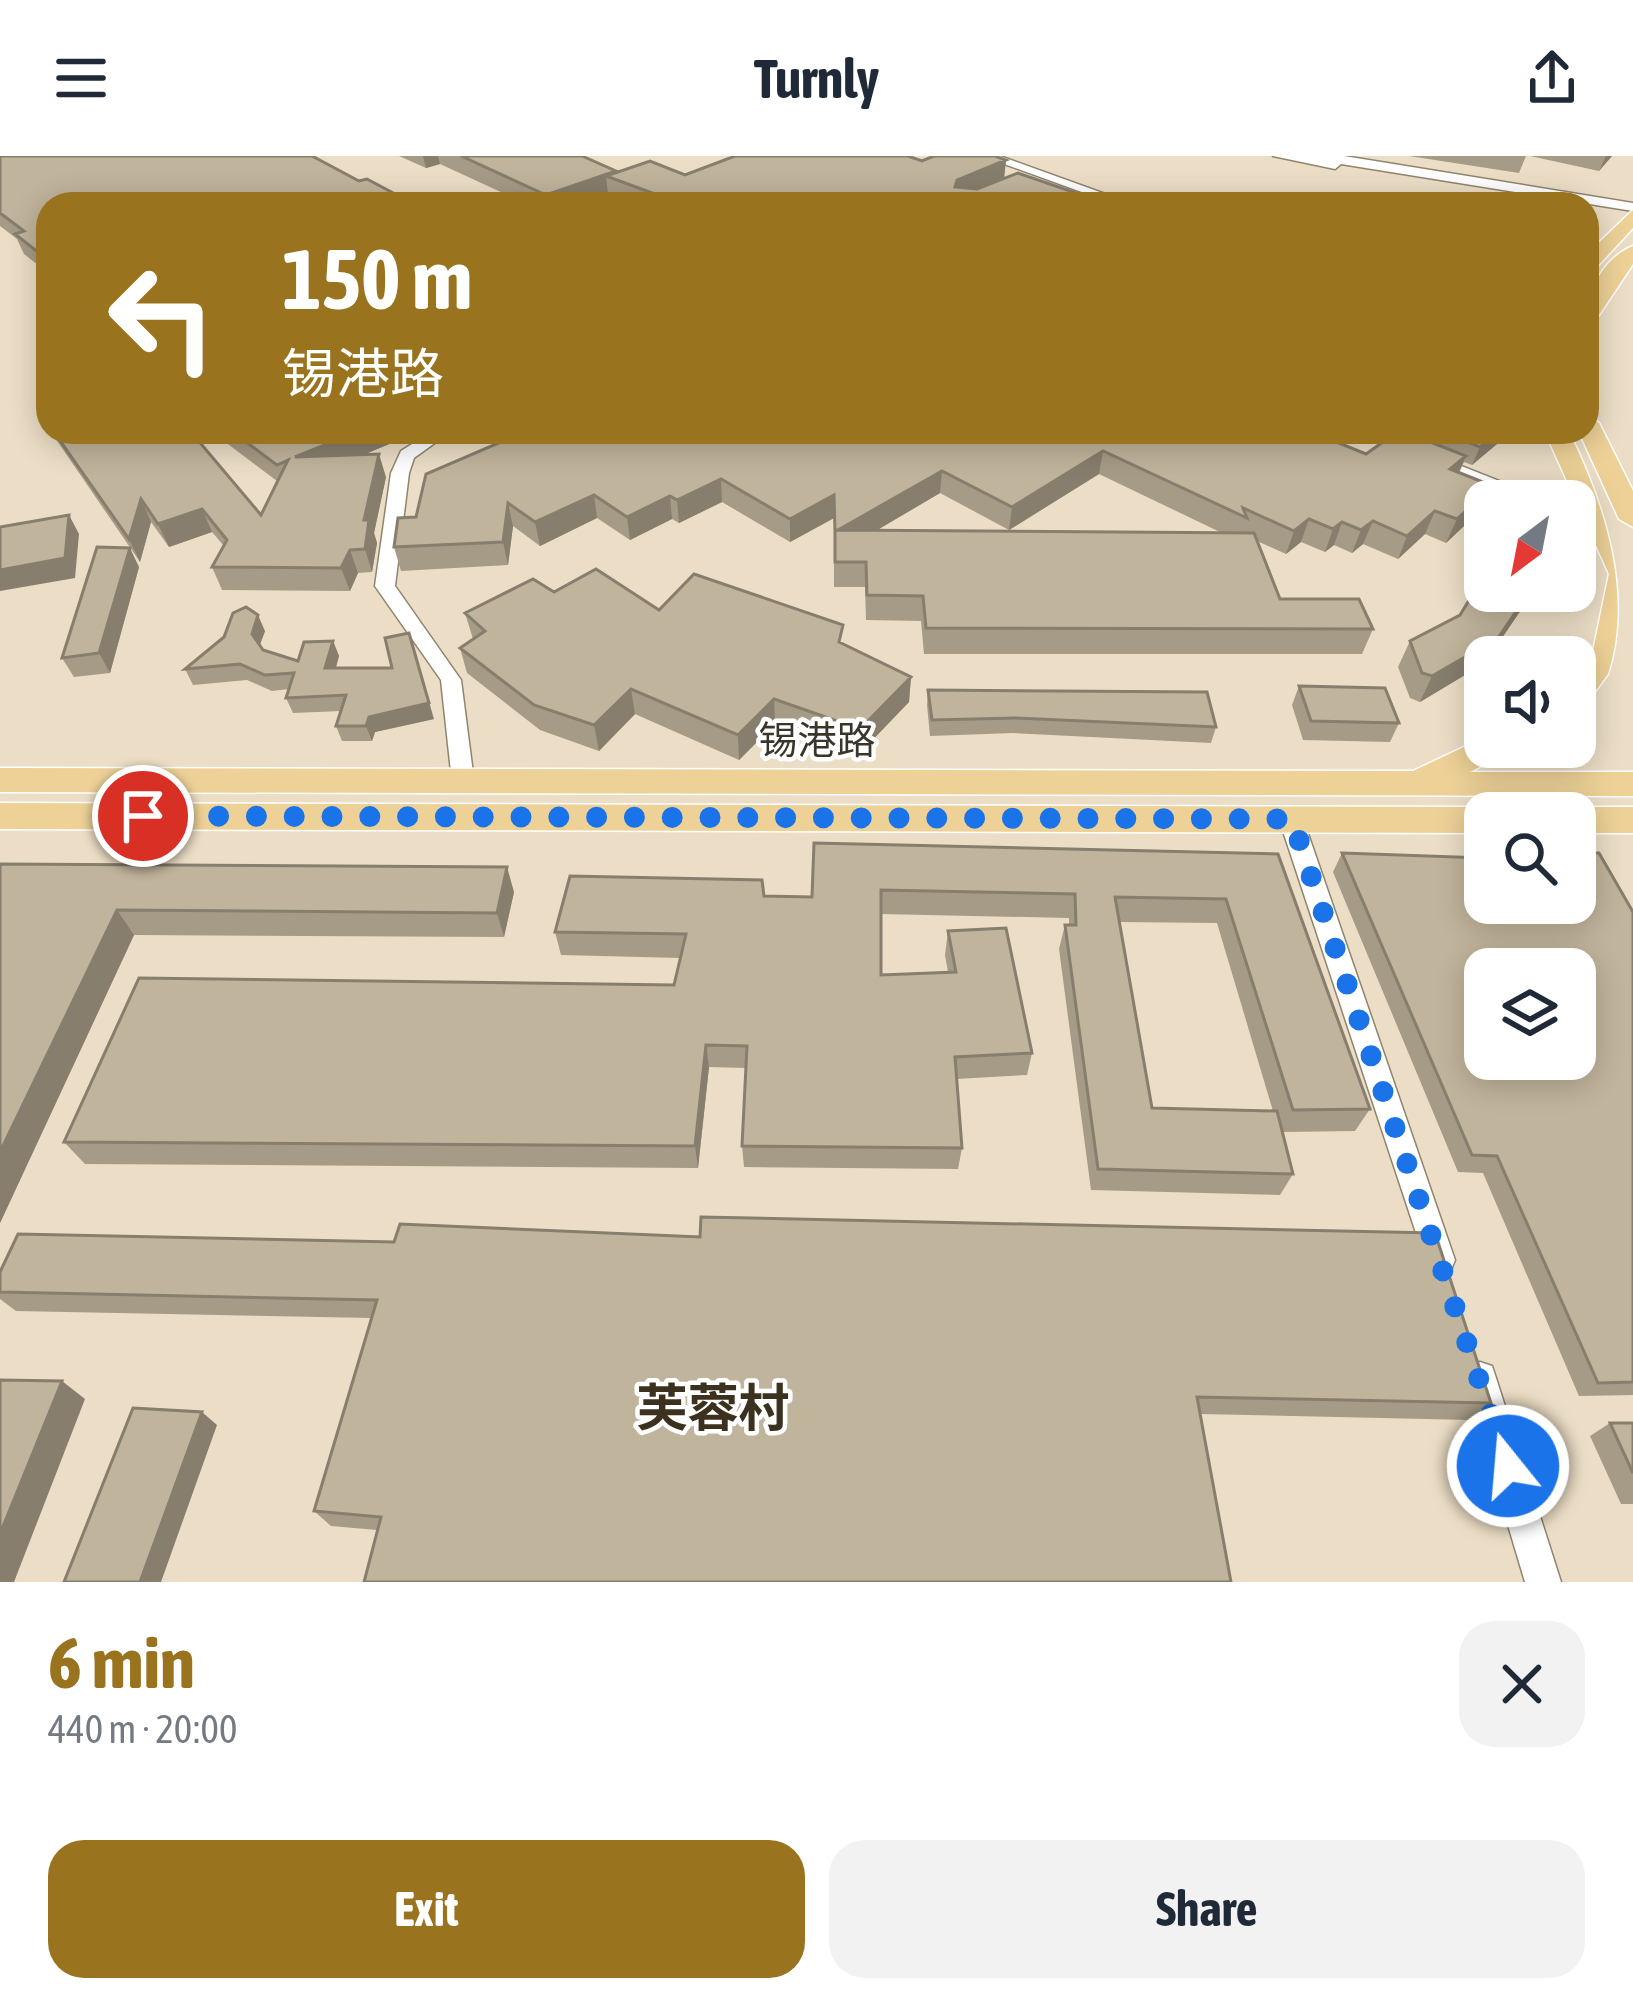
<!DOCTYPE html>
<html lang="en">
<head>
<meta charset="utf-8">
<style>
	:root { --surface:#fff; --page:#f2f2f3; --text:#1f2937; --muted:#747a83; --accent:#99731e }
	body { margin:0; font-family:"Asap Condensed","Noto Sans SC",sans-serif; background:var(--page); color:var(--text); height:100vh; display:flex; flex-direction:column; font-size:45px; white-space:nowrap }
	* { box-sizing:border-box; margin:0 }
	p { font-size:39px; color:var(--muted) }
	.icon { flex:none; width:66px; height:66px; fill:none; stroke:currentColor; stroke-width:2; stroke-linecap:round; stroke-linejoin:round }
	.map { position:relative; height:1426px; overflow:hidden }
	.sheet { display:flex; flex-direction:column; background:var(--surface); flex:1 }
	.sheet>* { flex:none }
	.hud { position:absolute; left:36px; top:36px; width:1563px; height:252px; border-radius:36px; box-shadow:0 6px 30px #0003; background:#99731e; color:#fff; overflow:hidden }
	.needle { width:78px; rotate:212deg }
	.controls { position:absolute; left:1464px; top:324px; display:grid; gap:24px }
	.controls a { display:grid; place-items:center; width:132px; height:132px; border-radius:24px; background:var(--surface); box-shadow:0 6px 30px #0003; font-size:60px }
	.pin { position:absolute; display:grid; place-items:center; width:102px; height:102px; color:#fff; margin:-51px; border:6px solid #fff; border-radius:50%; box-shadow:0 3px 12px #0007 }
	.me { position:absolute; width:132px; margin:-66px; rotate:343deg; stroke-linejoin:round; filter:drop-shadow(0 0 9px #0008) }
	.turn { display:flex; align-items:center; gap:42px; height:252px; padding:0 48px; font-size:54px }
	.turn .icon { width:156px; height:156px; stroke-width:2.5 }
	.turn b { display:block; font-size:84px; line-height:102px }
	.round { display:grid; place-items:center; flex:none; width:126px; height:126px; border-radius:36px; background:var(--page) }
	.headline { display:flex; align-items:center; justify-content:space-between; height:204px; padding:0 48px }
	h1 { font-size:72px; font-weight:700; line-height:90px; color:var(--accent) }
	.action { display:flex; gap:24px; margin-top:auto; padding:24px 48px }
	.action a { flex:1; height:138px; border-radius:36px; background:var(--accent); color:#fff; font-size:48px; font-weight:700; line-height:138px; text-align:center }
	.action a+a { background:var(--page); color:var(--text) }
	header { display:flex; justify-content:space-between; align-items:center; height:156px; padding:0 48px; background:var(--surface); font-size:54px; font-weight:700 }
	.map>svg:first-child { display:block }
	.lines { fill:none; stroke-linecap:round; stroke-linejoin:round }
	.minor-casing { stroke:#90846d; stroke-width:3 }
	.tertiary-casing { stroke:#90846d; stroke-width:3 }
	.primary-casing { stroke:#fff; stroke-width:3 }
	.minor { fill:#fff; fill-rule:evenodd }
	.tertiary { fill:#fff; fill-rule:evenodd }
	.primary { fill:#edd197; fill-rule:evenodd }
	.wall { fill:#a69b86; fill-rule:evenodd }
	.shaded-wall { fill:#877e6d }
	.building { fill:#c1b49c; stroke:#877e6d; stroke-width:3; fill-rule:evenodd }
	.route { stroke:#1a73e8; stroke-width:21; stroke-dasharray:0 37.8 }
	.labels { text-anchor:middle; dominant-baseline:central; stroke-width:9; stroke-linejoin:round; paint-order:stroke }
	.street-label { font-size:39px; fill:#3a352b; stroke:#fff }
	.near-neighbourhood-label { font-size:51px; font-weight:bold; fill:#3c311e; stroke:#fff }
</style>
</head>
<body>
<header><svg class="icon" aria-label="menu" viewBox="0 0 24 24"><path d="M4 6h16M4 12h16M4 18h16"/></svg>Turnly<svg class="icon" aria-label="share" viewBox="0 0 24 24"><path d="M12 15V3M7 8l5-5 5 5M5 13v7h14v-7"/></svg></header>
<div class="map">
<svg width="1633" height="1426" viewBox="0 0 1633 1426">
	<rect width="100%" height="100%" fill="#ecdec6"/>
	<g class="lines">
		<defs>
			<path id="minor" d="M982,0h18l133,48h-18z
				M431,276h19l-36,26 -5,15 -14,113 66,94 13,101 -11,8 -11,-8 -11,-101 -66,-94 16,-113 10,-22z
				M1352,276h23l175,69h-25z
				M1291,655l12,8 152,441 -4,10 -11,5 -11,-5 -4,-10 -146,-441z
				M1480,1206l12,4 4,12 65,204h-36l-61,-204 4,-12z"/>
			<path id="tertiary" d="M1273,0h71l289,47v8l-292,-47 -6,5z"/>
			<path id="primary" d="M1633,54v18l-39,42 -7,2v-18z
				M1633,90v18l-38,57 -8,2c0,-32 15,-64 46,-77z
				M1587,260l12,7 34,68v36l-14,-8 -40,-87h8z
				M1545,276h24c37,76 64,163 39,242 -10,13 -17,27 -33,31v-31l18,-23 16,-77z
				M1485,581v10h22l-4,8 -33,17h163v24l-1633,-4v-24l1413,3z
				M0,647l1485,4 13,6h-13v20l-1485,-4z
				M1575,651h58v26h-58v-20h-13z"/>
		</defs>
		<use href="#minor" class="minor-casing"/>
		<use href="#tertiary" class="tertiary-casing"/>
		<use href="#primary" class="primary-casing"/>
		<use href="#minor" class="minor"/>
		<use href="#tertiary" class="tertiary"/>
		<use href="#primary" class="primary"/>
	</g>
	<path class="wall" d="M0,0l359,25 55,23h-366v69l-24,-19 -7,-15 -17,-13z
		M399,0h183l34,16 69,3 237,-14 84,-1 -2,18 104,26h-477l-23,-10 -30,10h-51l-87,-40 -14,4z
		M1409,0h117l-7,17z
		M1530,0h82l-13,15z
		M51,276h140l70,83 16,-34 -65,-49h206l-55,23 23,22 -12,56 3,10 -5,29 -14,1 -8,18 -128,-1 -10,-23 12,-21 -12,-14 -43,15 -18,-25 -11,40z
		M1391,276h111l-5,12 -25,21 -8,-3 -5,11 23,36 -36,34 -21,-9 -27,25 -35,-15 -11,9 -18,-8 -9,7 -24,-10 -15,12 -29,-13 23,58 93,30 -11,25h-438l-3,-33 -55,-1 -1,-33h-31v-69l-44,24 -68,-40 -43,21 -7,-4 -42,21 -33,-22 -57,28 -27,-20 -5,39 -107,6 -7,-24 22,-30 84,-75 -2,-9 367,6 501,15 29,-20zM1099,318l123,59 -345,-3 63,-37 69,37z
		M1477,362h8v73l44,7 -44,65 -65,39 -10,-4 -12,-31 12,-26 50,-26 19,-30v-12l-14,-30z
		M139,411l-29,106 -36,4 -12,-19z
		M554,436l288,52 69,33 -2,25 -50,52 -84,-30 -36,36 -104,-46 -36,37 -59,-21 -73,-57 -7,-25 13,-9 -8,-26z
		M265,475l-5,14 3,5 35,11 35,-20 6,15 -3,12 98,51 -59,13 -3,9h-30l-6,-15 5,-15 -48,2 -7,-15 3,-9 -17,2 -25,-11 -54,5 -8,-16z
		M1299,530l100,37 -9,19 -87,-2 -11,-35z
		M928,534l288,37 -5,16 -198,-10 -83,3 -3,-31z
		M1342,697l138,5 3,-5 150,59v483l-54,1 -96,-223 -25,-1 -125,-300z
		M1278,698l92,255 -15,22 -72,1 10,42 -13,21 -189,-5 -32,-241 6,-24h4v-7l-188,-4v61l67,-3 -3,-17 3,-24 84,122 -5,22 -71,4 6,69 -4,21 -214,-2 -2,-21 4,-78 -37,-1 -11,101 -613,-4 -21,-22 610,-157 6,-27 -119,-3 -6,-23 209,-36 48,1zM1119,766l98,1 56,188 -121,-3z
		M0,708l514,28 -10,45 -370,-2 -134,288z
		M18,1078l1473,169 -21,17 -270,-6 -823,116 -46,-4 -17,-15 58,-193 -356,-7 -16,-12v-27z
		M1610,1267h23v81h-12l-31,-68z"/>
	<path class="shaded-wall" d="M423,0h15l2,8 -14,4z
		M1606,0h6l-13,15z
		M1006,4l-2,19 -50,25 3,-24z
		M616,15l-10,5 2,18 -30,10h-31l-1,-9z
		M357,276h61l-115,48 -8,-23z
		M1498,276h4l-5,12 -25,21 8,-18z
		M1103,295l-4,23 -90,56 3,-23z
		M379,298l7,23 -12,56 3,10 -5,29 -7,-23 -1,-29z
		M1466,300l-10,22 -6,-9z
		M942,315l-2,22 -105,62v-23z
		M721,323l1,23 -43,21 -2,-23z
		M1493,330l-11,23 -36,34 11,-24z
		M594,339l3,23 -57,28 -5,-24z
		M834,339v23l-44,24v-23z
		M670,340l2,23 -42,21 -3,-23z
		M141,343l10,23 -11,40 -11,-23z
		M508,347l5,23 -5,39 -5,-23z
		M202,353l10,23 -43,15 -11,-23z
		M1435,355l-10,23 -27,25 9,-23z
		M69,359l10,19 -4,44 -75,13v-21z
		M1309,363l-8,23 -15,12 8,-23z
		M1373,365l-10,23 -11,9 9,-23z
		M1342,366l-8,23 -9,7 8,-23z
		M130,392l9,19 -29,106 -11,-20z
		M350,394l8,23 -8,18 -9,-23z
		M1530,435h2l-3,7 -40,59h-4v6l-65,39 12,-26z
		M258,459l7,16 -7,18 -6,-15z
		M409,477l25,86 -59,13 -3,9 -6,-15 3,-9z
		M333,485l6,15 -8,28 -6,-16z
		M911,521l-2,25 -50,52 1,-25z
		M631,533l4,25 -36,37 -5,-26z
		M774,543l1,25 -36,36 -1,-25z
		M507,711l7,25 -10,45 -7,-24z
		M117,754l17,25 -134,288v-71z
		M706,889l3,22 -11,101 -3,-22z
		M62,1225l23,18 -71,183h-14v-48z
		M202,1256l15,13 -56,157h-21z"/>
	<path class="building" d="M0,0h312l47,25 8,-2 47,25 27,-9 17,9h-410v56l-33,-26 9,-3 -24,-18z
		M461,0h121l34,15 -70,24z
		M735,0h173l14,5 12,-5h61l11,4 -49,20 -2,7 22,2 41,-16 90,31h-442l8,-3 -68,-25 44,-15 35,14z
		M54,276h137l70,83 27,-55 -11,5 -44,-33h124l-62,25 84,-3 -15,66h5l-4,29 -15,1 -9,18 -129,-1 15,-27 -25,-31 -44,15 -17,-25 -12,40z
		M852,276l13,7 13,-7h434l54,22 31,-22h8l61,24 -16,13 43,17 -36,33 -22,-8 -28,25 -34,-15 -12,9 -19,-8 -9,7 -24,-10 -15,12 -51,-23 4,10 -144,-67 -91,56 -70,-36 -104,59h-3v2l-1,-37 -44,24 -69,-40 -44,21 -7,-4 -43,21 -33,-22 -59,27 -27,-19 -5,39 -109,5 4,-29 18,-1 10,-43 82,-35 -9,-7z
		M1444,276h54l-18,15z
		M69,359l-4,43 -65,12v-43z
		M1477,362h8v18z
		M835,374l419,3 26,66h79l14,30 -447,-1 -3,-32 -56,-1 -1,-33h-31z
		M97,391l33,1 -31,105 -37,5z
		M596,413l63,41 35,-36 149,51 -4,17 72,35 -51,52 -86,-30 -36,36 -107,-46 -37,36 -60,-20 -74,-57 25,-17 -20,-18 68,-34 21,13z
		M1485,418v17h45l-32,47 -66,38 -10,-3 -12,-32 50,-26z
		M246,451l12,8 -6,19 11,16 35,11 6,-19 29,-1 -8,27h67l-7,-30 24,-5 20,70 -60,14 -3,9h-30l10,-31 -60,3 8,-25 -29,2 -25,-11 -55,5 39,-32 9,-24z
		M1299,530l86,2 14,35 -88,-2z
		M928,534l279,2 9,35 -200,-9 -84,2z
		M814,687l464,11 92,255 -77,1 -67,-211 -111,-2 37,211 125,3 16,63 -195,-5 -33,-244h11l-1,-31 -194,-4v85l75,-3 -8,-41 58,-3 26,125 -77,4 7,91 -220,-2 5,-100 -41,-1 -11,101 -631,-4 75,-164 535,7 12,-51 -131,-2 15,-56 192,4 2,16 48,1z
		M1342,697l142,5 -1,-5h2v50h90v-50h24l34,59v470l-35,1 -101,-227 -25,-1zM1485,813h90v90h-90z
		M0,708l507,3 -10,46 -380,-3 -117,242z
		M701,1061l734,16 56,170 -294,-6 34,185h-867l17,-65 -67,-6 63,-211 -377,-8v-20l18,-38 376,8 6,-18 300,13z
		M0,1224l62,1 -62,153z
		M133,1252l69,4 -62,170h-76z
		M1610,1267h23v50z"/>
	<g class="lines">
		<path class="route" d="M143,660l1149,3 216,647"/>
	</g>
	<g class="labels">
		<g class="street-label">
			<text x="817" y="584">锡港路</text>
		</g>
		<g class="near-neighbourhood-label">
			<text x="713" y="1251">芙蓉村</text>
		</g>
	</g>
</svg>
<div class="controls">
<a><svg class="needle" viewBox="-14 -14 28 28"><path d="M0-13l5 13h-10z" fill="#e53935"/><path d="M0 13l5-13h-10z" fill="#747a83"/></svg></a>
<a><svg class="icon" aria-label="sound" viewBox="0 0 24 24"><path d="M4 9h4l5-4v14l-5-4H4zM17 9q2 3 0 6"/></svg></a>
<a><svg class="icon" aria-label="search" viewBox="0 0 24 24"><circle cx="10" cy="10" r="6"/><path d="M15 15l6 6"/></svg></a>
<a><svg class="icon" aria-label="layers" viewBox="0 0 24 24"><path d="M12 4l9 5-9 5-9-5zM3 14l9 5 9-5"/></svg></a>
</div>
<div class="pin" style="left:143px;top:660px;background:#d93025"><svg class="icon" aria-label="arrive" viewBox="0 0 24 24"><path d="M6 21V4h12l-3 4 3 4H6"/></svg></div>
<svg class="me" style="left:1508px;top:1310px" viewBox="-20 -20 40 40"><circle r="17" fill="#1a73e8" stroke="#fff" stroke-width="3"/><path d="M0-11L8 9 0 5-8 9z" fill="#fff"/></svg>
<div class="hud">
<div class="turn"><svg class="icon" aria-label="left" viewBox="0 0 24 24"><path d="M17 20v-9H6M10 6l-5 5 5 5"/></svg><div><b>150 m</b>锡港路</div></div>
</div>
</div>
<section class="sheet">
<div class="headline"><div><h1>6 min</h1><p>440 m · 20:00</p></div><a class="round"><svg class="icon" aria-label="close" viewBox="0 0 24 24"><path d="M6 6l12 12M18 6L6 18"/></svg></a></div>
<div class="action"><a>Exit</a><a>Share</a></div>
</section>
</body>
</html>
